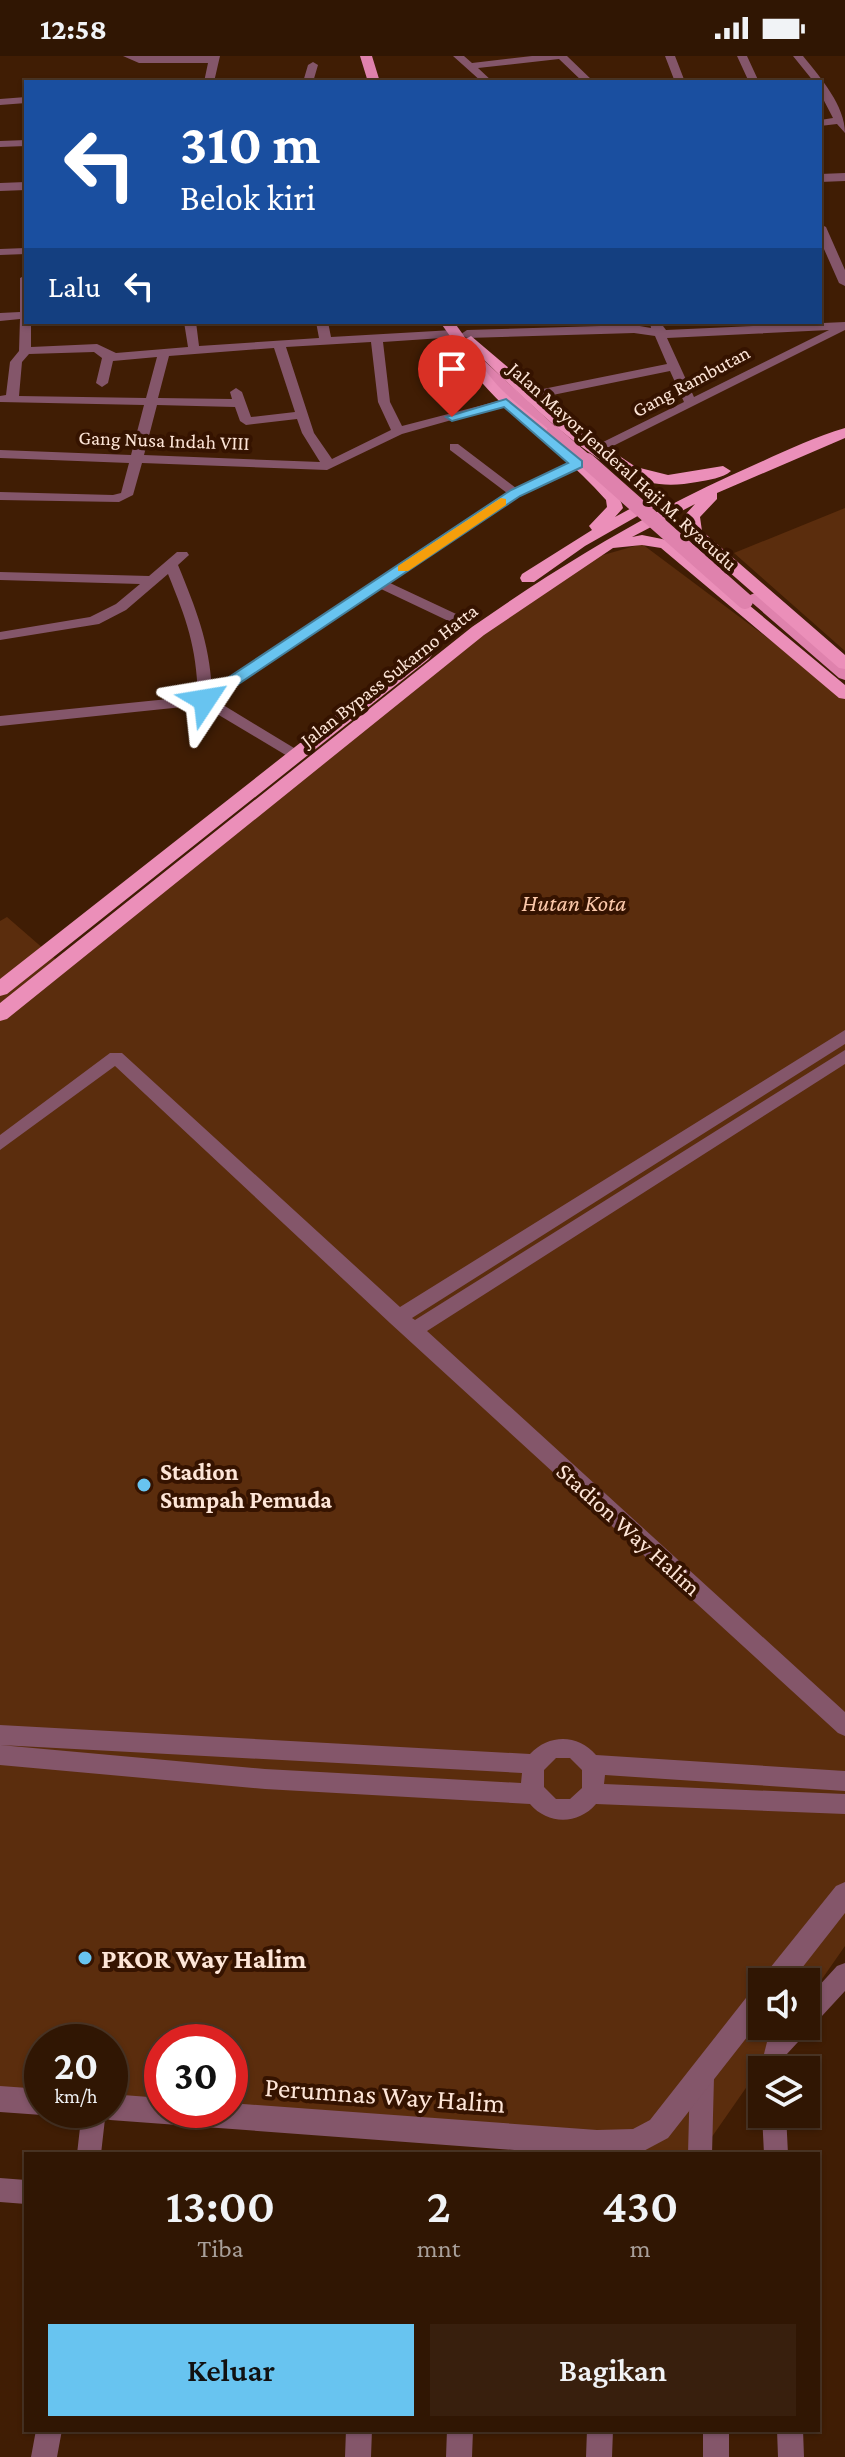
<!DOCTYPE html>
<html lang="id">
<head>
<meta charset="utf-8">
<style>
	:root { --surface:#301603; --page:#381f0d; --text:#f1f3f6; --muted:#a89f9a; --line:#4b3525; --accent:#68c4f0 }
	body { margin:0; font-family:"Crimson Pro",serif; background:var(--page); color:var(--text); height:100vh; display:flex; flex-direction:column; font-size:30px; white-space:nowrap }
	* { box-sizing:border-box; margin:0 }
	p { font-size:26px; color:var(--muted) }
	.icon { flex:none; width:44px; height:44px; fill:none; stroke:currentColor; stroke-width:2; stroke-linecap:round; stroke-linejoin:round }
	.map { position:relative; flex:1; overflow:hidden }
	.panel { position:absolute; left:24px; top:2096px; width:796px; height:280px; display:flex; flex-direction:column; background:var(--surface); border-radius:0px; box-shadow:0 2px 6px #0004,0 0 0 2px var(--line) }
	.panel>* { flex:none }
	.top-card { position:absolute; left:24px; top:24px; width:798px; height:244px; border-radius:0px; box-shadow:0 2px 6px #0004,0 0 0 2px var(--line); background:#1a4fa0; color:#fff; overflow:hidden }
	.buttons { position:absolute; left:748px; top:1912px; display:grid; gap:16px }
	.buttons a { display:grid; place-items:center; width:72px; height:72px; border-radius:0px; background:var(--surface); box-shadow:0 2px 6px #0004,0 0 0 2px var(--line); font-size:40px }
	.speed { position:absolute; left:24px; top:1968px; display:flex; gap:16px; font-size:40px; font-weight:700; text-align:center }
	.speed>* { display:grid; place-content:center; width:104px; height:104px; border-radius:50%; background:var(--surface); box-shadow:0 2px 6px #0004,0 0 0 2px var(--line); line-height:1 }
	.speed small { font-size:20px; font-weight:400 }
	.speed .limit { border:12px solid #d22; background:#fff; color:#111 }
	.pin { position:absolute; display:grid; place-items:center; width:68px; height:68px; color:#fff; margin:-82px -34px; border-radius:50% 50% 50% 0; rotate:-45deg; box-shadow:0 0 8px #0007 }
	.pin .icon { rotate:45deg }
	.me { position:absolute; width:88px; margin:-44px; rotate:57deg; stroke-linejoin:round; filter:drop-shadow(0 0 6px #0008) }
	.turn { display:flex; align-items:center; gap:28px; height:168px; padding:0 24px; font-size:36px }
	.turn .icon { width:104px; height:104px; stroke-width:2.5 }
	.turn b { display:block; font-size:56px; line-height:68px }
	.then { display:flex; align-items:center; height:76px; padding:0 24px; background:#0003; gap:16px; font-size:30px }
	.eta { display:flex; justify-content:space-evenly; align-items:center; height:136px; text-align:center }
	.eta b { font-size:48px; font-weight:600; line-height:56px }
	.button { display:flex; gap:16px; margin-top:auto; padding:16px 24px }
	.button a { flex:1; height:92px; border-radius:0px; background:var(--accent); color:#111; font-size:32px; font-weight:600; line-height:92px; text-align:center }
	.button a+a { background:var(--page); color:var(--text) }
	.status { display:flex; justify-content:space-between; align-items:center; height:56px; padding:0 40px; background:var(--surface); direction:ltr }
	.status svg { height:22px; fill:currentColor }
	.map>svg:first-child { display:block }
	.green { fill:#5b2d0d; fill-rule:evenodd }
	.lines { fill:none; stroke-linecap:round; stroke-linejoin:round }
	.minor { fill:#84566a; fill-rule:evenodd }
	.tertiary { fill:#84566a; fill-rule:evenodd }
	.primary { fill:#df82ad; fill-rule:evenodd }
	.trunk { fill:#eb8fb9; fill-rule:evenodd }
	.primary-bridge-far1 { stroke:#df82ad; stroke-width:13 }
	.primary-bridge { stroke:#df82ad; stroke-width:16 }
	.route { fill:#68c4f0; stroke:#447f9c; stroke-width:2 }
	.slow { fill:#f59e0b }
	.poi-dot { fill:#68c4f0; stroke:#351300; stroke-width:3 }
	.labels { text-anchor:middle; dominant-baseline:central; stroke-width:8; stroke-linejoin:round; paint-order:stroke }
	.far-street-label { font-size:20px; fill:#fde5d7; stroke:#351300 }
	.park-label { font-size:24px; font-style:italic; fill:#fbc8aa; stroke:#351300 }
	.poi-label { font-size:24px; font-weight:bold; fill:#fde5d7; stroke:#351300; text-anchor:start }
	.street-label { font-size:24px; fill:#fde5d7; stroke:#351300 }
	.near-poi-label { font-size:28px; font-weight:bold; fill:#fde5d7; stroke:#351300; text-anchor:start }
	.near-street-label { font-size:28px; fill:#fde5d7; stroke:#351300 }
</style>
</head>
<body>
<div class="status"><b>12:58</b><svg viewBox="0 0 49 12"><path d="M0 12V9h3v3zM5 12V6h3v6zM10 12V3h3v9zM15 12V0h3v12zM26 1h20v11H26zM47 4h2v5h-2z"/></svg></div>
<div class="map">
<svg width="845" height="2401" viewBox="0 0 845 2401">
	<rect width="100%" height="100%" fill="#401d04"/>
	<path class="green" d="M845,452v143l-111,-98z
		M642,488l203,152v1250l-39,56v-20h-44v44h27l-89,128h-90l-500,-47v-65h-68v60l-42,-2v-1179l7,-4 53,46 466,-368 70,-38zM162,1986h68v68h-68z"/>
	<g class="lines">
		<path class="minor" d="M123,0h97l-6,26h-10l4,-19h-69z
			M453,0h11l8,7 60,-7h35l27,26h-11l-24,-23 -81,9 15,14h-11z
			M665,0h10l10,26h-10z
			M737,0h10l12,26h-10z
			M793,0h10c18,22 42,50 42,77l-8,-9 -17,2v-6l13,-2 -13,-25v-11h-6z
			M313,6l5,3 -5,17h-10l5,-17z
			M26,41v6l-26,2v-6z
			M26,84v6l-26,1v-6z
			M820,168l6,3 19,43v16l-6,-3 -19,-43z
			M26,192v6l-26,1v-6z
			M26,219v47h5v25l66,-3 19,9 72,-6 -4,-25h12l3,24 120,-8 -3,-16h12l3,15 122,-7 6,4 -2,3 -74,5 7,60 12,24 104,-27 6,4 -110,31 -75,36 -185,-7 -9,32 -14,7 -119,-2v-8l113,3 8,-2 8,-30 -129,-5v-8l131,5 13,-50 -144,-3v-6l6,-1 4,-33 9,-11 1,-32 -20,2v-8l20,-1v-34zM371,286l7,60 13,28 -59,29 -18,-26 -28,-86zM274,292l21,64 -44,5 -9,-25 -6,-4 -6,4 2,7 -74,-1 11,-42zM94,296l8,6 -6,25 6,4 6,-4 5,-22 44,-4 -11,41 -127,-2 3,-34 7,-8zM157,349l78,2 5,14 6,4 51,-6 5,14 18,29 -176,-7z
			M650,266h10l6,8 179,-8v8l-246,123 -6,-4 2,-3 89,-44 -14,-31 -137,28 -6,-4 6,-4 134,-27 -12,-28 -21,-3 -167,5 -6,-4 6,-4 167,-5 17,3zM829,274l-135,67 -27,-59z
			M450,388h8l58,44 56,-27 11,3 -63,32 -130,87 79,37v6h-10l-78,-37 -166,111 84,51v6h-10l-87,-52 -202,21v-10l198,-20c-2,-51 -11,-75 -30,-122l-42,36 -27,14 -99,16v-8l90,-15 26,-13 24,-20 -140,-4v-8l149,4 28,-24h10l2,3 -11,10c18,44 31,76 34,124l295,-196 -57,-43z
			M845,974v14l-433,274 3,2 430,-270v14l-418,267 418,381v24l-7,-3 -448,-410 -275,-257 -115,84v-15l110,-82h12l278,254z
			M0,1669l530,29c19,-20 48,-20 66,1l249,16v20l-240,-16 -1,9 241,10v20l-249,-10c-18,21 -48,21 -66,0l-265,-15 -265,-24v-20l265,24 256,14 1,-10 -522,-28zM556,1702h14l12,12v18l-12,11h-14l-12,-12v-17z
			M845,1907v28l-59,64 -2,15h-22v4l-2,-4 7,-28 15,-16h24v-26l31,-34z
			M702,2009l8,4 4,8 -2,77h-24l2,-77 4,-8z
			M82,2054h24l-5,44h-24z
			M762,2058h24l2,40h-24z
			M0,2122l26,2v24l-26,-2z
			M36,2374h26l-5,27h-26z
			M346,2374h26l-1,27h-26z
			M447,2374h26l-1,27h-26z
			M587,2374h26l-1,27h-26z
			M703,2374h26v27h-26z
			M777,2374h26l1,27h-26z"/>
		<path class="tertiary" d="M845,117v8l-25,1v-8z
			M26,126v8l-26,1v-8z
			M845,1826v31l-54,69h-29l4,-9 70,-87z
			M762,1929v33l-94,120 -30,16h-71l-457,-34 -9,-4 -3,-6h12v-16l52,4v12h68v-7l367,27 36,-1 17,-9 103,-131z
			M0,2030l42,3v21l9,1 -9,4 -42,-3z"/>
		<path class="primary" d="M360,0h12l8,26h-12z
			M440,266h14l23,32 81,75v6h-10l-81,-75z
			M755,537l90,74v13l-6,-2 -89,-77v-6z"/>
		<path class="trunk" d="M471,280l118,100 47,31 32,8 55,-9 8,5c-8,7 -23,9 -34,11 -16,3 -33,4 -49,0 -59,-14 -134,-95 -179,-136 10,16 20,31 34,45 25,25 116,87 120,117l-8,9 35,-19 6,-2 8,5 -79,45 -51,36h-12l-2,-4 2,-4 70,-44 -3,-4 18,-19 -1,-7c-48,-55 -111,-89 -150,-152l2,-3h10l-4,-5z
			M845,372v10l-128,55v6l-17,18 2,14 143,124v14l-6,-1 -151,-132 -4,-20 11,-12 -63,33 10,-2 30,6 173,144v14l-6,-1 -178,-150 -19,-3 -29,3 -129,87 -477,384 -7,2v-18l472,-376c90,-63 181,-118 282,-162 29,-13 60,-28 91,-37z
			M423,594l6,1 3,4 -3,4 -422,335 -7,2v-17l417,-328z"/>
		<path class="primary-bridge-far1" d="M553,376l36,31"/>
		<path class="primary-bridge" d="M587,405l158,140"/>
	</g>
	<path class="route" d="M506,343l76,62v6l-62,29 -310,207h-11v-6l312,-207 57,-27 -64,-56 -52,14 -6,-4z"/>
	<path class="slow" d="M501,442l5,1v6l-98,66h-10v-5z"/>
	<g class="poi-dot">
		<circle cx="144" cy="1429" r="8"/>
		<circle cx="85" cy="1902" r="8"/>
	</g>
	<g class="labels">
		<g class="far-street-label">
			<text transform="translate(691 325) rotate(-28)">Gang Rambutan</text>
			<text transform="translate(164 384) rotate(2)">Gang Nusa Indah VIII</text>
			<text transform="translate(623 410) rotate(42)">Jalan Mayor Jenderal Haji M. Ryacudu</text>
			<text transform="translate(389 619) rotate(-38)">Jalan Bypass Sukarno Hatta</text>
		</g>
		<g class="park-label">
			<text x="574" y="846">Hutan Kota</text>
		</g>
		<g class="poi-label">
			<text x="160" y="1415">Stadion<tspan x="160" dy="28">Sumpah Pemuda</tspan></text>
		</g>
		<g class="street-label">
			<text transform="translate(629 1473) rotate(42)">Stadion Way Halim</text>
		</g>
		<g class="near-poi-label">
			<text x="101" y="1902">PKOR Way Halim</text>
		</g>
		<g class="near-street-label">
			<text transform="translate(385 2039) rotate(4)">Perumnas Way Halim</text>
		</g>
	</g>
</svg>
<div class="buttons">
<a><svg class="icon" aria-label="sound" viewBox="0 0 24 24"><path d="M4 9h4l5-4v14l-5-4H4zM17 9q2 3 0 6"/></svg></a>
<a><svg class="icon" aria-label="layers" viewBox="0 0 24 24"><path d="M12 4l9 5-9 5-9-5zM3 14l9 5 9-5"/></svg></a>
</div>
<div class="speed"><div>20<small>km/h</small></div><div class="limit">30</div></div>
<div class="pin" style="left:452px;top:361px;background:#d93025"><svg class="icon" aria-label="arrive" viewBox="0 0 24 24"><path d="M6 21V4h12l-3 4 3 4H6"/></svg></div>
<svg class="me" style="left:205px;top:644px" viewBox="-20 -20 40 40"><path d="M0-17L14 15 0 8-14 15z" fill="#68c4f0" stroke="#fff" stroke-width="4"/></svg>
<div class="top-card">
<div class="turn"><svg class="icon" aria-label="left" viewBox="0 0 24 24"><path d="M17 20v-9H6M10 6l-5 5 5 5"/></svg><div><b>310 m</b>Belok kiri</div></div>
<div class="then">Lalu<svg class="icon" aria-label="left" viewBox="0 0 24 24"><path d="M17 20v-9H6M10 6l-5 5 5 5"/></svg></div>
</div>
<section class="panel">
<div class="eta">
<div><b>13:00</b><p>Tiba</p></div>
<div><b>2</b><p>mnt</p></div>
<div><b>430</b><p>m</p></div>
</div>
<div class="button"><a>Keluar</a><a>Bagikan</a></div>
</section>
</div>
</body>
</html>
